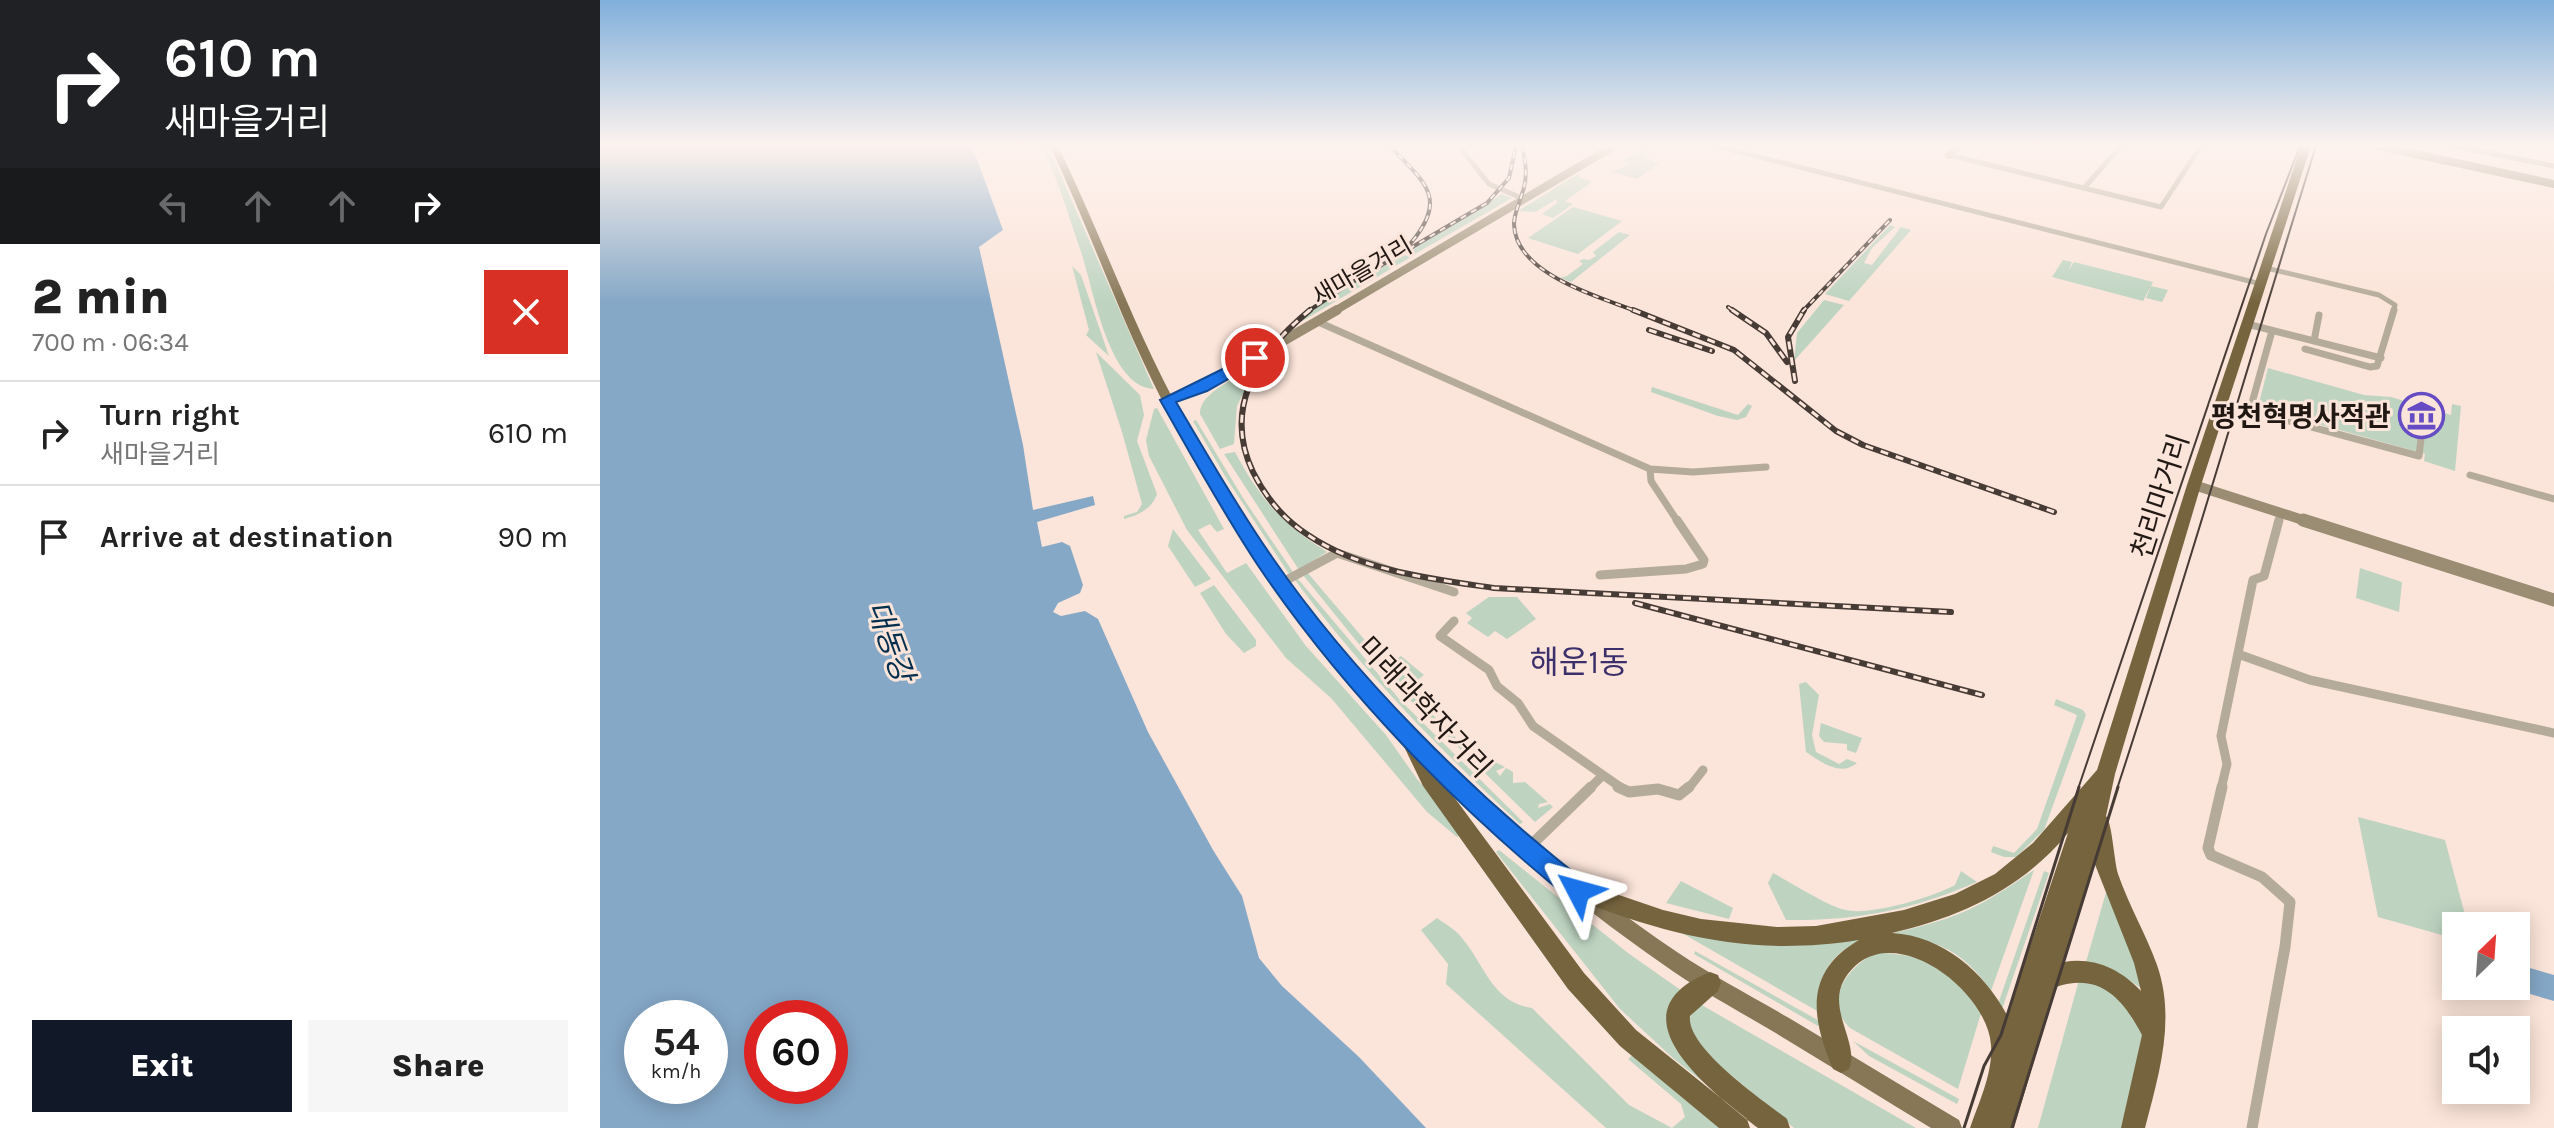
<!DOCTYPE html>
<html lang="en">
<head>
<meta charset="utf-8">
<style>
	:root { --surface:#fff; --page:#f6f6f6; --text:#222; --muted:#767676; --line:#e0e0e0; --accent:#111827 }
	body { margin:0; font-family:Karla,"Noto Sans KR",sans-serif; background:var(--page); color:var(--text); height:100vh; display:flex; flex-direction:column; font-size:30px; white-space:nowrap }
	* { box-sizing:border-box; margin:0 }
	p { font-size:26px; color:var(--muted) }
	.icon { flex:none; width:44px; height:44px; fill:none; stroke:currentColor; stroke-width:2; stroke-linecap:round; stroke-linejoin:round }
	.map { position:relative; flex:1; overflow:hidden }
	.panel { display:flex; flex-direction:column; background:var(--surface); width:600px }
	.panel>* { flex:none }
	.hud { background:#202124; color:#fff; overflow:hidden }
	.needle { width:52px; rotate:25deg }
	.tools { position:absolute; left:1842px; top:912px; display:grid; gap:16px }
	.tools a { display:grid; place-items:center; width:88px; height:88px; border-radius:0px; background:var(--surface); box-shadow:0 4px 20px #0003; font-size:40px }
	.speed { position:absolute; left:24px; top:1000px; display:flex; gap:16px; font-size:40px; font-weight:700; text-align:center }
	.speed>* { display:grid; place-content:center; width:104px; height:104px; border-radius:50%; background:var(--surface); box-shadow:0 4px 20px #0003; line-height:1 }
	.speed small { font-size:20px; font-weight:400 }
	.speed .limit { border:12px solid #d22; background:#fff; color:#111 }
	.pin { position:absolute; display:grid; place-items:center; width:68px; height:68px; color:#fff; margin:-34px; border:4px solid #fff; border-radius:50%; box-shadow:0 2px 8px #0007 }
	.me { position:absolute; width:88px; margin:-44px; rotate:309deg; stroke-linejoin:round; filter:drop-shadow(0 0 6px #0008) }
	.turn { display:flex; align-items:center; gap:28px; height:168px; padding:0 32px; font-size:36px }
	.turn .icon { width:104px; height:104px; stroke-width:2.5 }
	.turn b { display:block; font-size:56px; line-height:68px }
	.lanes { display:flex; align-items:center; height:76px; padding:0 32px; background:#0003; justify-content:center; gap:40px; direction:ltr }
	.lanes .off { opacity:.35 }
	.round { display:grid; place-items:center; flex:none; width:84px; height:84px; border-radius:0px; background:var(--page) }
	.head { display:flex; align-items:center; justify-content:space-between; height:136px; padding:0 32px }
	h1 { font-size:48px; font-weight:800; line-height:60px }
	.primary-button { display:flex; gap:16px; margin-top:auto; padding:16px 32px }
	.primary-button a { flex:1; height:92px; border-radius:0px; background:var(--accent); color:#fff; font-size:32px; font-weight:800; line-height:92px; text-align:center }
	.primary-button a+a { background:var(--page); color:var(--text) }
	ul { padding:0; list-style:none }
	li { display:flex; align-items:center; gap:24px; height:104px; padding:0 32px; border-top:2px solid var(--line) }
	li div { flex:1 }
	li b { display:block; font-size:30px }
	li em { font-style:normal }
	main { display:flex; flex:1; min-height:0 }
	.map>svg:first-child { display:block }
	.green { fill:#bed4c1 }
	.water { fill:#85a8c7; fill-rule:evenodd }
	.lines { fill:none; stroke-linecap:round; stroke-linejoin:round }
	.street-far3 { stroke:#b4ab9a; stroke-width:5 }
	.street-far2 { stroke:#b4ab9a; stroke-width:7 }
	.street-far1 { stroke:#b4ab9a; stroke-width:9 }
	.street { stroke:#b4ab9a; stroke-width:11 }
	.secondary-far2 { stroke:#9a8d73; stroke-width:8 }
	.secondary-far1 { stroke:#9a8d73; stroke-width:10 }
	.secondary { stroke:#9a8d73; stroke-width:13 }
	.primary { fill:#877757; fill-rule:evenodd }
	.highway { fill:#76643e; fill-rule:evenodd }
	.tram-far1 { stroke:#473b35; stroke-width:2 }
	.tram { stroke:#473b35; stroke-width:3 }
	.rail-far1-casing { stroke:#473b35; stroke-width:4 }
	.rail-casing { stroke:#473b35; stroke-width:6 }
	.rail-far1 { stroke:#fbe4d9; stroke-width:2; stroke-dasharray:6; stroke-linecap:butt }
	.rail { stroke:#fbe4d9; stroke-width:3; stroke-dasharray:8; stroke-linecap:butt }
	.route { fill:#1a73e8; stroke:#114b97; stroke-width:2 }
	.labels { text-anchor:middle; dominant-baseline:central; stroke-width:6; stroke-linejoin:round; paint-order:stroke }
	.far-street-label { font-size:24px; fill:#211813; stroke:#fbe4d9 }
	.poi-label { font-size:28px; font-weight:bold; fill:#211813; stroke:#fbe4d9; text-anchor:end }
	.street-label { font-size:28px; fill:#211813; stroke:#fbe4d9 }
	.water-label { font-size:30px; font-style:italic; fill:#032e4d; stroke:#fbe4d9 }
	.quarter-label { font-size:32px; fill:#3b306c; stroke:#fbe4d9 }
</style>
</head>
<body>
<main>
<section class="panel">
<div class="hud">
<div class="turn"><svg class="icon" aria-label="right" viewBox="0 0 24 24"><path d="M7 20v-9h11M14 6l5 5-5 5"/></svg><div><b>610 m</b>새마을거리</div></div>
<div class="lanes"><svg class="icon off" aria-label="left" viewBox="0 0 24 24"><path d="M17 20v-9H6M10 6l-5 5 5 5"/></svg><svg class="icon off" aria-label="ahead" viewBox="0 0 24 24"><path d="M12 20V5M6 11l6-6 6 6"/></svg><svg class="icon off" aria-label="ahead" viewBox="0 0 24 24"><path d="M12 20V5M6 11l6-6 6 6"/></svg><svg class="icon" aria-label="right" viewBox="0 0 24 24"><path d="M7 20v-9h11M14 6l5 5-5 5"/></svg></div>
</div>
<div class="head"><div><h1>2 min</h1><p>700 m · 06:34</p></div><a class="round" style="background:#d93025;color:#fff"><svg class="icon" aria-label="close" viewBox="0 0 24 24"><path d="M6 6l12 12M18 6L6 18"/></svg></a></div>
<ul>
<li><svg class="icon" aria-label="right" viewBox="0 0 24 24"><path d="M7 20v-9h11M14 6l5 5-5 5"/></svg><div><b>Turn right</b><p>새마을거리</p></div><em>610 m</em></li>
<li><svg class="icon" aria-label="arrive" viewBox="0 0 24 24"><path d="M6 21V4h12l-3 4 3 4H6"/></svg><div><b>Arrive at destination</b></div><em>90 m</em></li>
</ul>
<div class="primary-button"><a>Exit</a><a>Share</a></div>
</section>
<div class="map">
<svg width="1954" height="1128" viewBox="0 0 1954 1128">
	<rect width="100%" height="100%" fill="#fbe4d9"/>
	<path class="green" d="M441,146h7l106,243c-47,-2 -61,-105 -74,-140 -12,-35 -22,-71 -39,-103z
		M1039,150l12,2 -7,6 15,5 -22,16 -25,-7 18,-8 -8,-3z
		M980,173l-2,4 14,5 -27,19 8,3 -20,14 -11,-4 15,-11v-4l-22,13 -17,-1z
		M902,194l10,4 -97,56 -7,-2z
		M973,207l49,14 -44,33 -50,-16z
		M1290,225l5,2 -23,21 -8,15 8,2 29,-38 10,3 -62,71 -24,-7z
		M1019,232l11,3 -59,47 -11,-4 7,-2 16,-12 -4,-3 4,-2 6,1 7,-4 -3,-4z
		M804,255l7,2 -114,67 28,-24z
		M1463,260l9,2 -3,8 5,-8 79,20 -2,4 17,4 -6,12 -16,-4 5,-12 -8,15 -91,-24z
		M472,266l9,9 28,81 -23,-21 3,-5z
		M1224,300l20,5 -50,56 3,-28z
		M496,352l44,43 4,20 -7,26 20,53c-5,15 -19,21 -33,25v-3l13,-4 5,-8 -20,-72z
		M656,367l-19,39 -3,38 -14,5 -20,-35c-1,-22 39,-37 56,-47z
		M1668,368l96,27 27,2 60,18 1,-11 9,2 -6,65 -31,-10 1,-7 -167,-47z
		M1052,387l86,28 10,-11 4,2 -6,11 -9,3 -19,-4 -67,-24z
		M557,408l67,121 -7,3 -7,-8 -12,6 29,43 19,-10 60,83 80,89 31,44 47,54 -7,4 -30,-25 -96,-114 -45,-40 -99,-128 -38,-74 -3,-16 8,-31z
		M596,420l47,78 50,74 -4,2 -64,-98 -32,-55z
		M635,452c26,48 45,70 92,100l-28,18 -75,-116z
		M573,529l38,50 -16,8 -27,-41z
		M1760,568l42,14 -3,30 -43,-14z
		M707,572l73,86 9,7 12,-9 23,19 -22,17 -31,-33 -68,-84z
		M698,579l102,121 123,122 -3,2c-81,-75 -159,-155 -225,-244z
		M614,585l42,55v6l-12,7 -18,-19 -26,-41z
		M889,597h28l19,22 -29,20 -12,-8 -7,6 -21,-14 5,-5 -6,-5z
		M1206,682l13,13 -7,40 4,17 23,12 8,-5 10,4c-16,14 -36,-1 -51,-11l-7,-68z
		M812,694l71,71 12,-3 10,5 -9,4 4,5 6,-8 7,4v11l12,-1 23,20 -9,2 -1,4 12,-4 3,3 -18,15 -128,-125z
		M1456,699l27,11 3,5 -42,115 -28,27h-12l-13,-5 2,-6 21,7 23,-24 35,-99 5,-15 -23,-10z
		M1221,723l41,15 -6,15 -9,-3v-6l-23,-2 -5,-6z
		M1758,817l87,23 23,86h-12v13l-78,-22z
		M899,850l129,103 54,38c-9,29 -18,38 1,65l79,72 -88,-69 -54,-50 -124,-157z
		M1434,870l-43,121c-13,-19 -30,-37 -51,-45 -43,-18 -107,-14 -119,40 -2,8 -1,18 -2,26l-139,-80c88,21 181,15 268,-14 31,-10 59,-30 86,-48z
		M1361,871l16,11c-65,28 -120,39 -191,38l-18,-37 5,-10c19,10 54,33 73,37 23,6 88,-13 109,-25z
		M1444,871l5,2 -48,139 -3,-8z
		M1081,881l52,27 -4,11 -63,-16z
		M1507,889l30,81 4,18 -25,-16 -30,-10z
		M837,918c8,6 19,12 25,20 24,29 30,64 70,70l97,97 43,23h-66l-160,-144 2,-20 -27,-34z
		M1095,951l128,72 -5,3 -124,-72z
		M1277,952l58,7 47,51 -24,79 -108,-61c-29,-28 -1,-62 27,-76z
		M1479,980l29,5 36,45 -21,98h-85z
		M1100,1004l216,124h-122l-94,-79 -13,-28z
		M1253,1041l106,58 -2,5 -88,-48z
		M1037,1051l88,77h-53l13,-11 -4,-13 -53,-45z"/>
	<path class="water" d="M0,146h372l31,84 -24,17 44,198 10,65 60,-14 2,9 -58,17 5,25 20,-5 8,4 13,39 -3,8 -22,10 -5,9 8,4 24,-5 13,8 50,113 65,118 29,46 17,62 23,28 77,71 67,71h-826zM110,1018v68h-68v-68zM162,1018h68v68h-68z
		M1916,964l38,11v26l-51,-15h13z"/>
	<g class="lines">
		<path class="street-far3" d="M859,146l30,38 35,15
			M1116,146l545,138
			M1853,146l101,20
			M1349,155l212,52 40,-61
			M1484,188l37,-42
			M1666,268l113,27 16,10 -2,7"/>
		<path class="street-far2" d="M716,321l334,148 43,3 73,-5
			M1647,324l134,34
			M1714,341l5,-26
			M1705,349l65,18 7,-1 17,-56
			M1622,403l197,53 3,-26
			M1650,410l22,-79
			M1050,469l1,12 27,41
			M1870,475l84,24
			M1678,522l3,-10"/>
		<path class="street-far1" d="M1000,575l86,-6 17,-5 1,-4 -27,-40
			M681,583l56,-30 117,39
			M854,621l-14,15 49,34 8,16 21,17 15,23 90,63
			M1638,654l72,26 244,53
			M989,789l13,-13
			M1088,789l15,-19
			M1621,789l6,-25 -6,-28 32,-156 11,-4 15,-56"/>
		<path class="street" d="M1018,787l11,5 29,-3 21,6 10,-8
			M1622,787l-14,61 3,7 51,22 28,25 -5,45 -33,181
			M927,849l64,-62"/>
		<path class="secondary-far2" d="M1778,146l176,38
			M1349,155l9,-9
			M733,312l281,-166"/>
		<path class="secondary-far1" d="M568,400l33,-12 136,-78
			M1594,485l115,37"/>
		<path class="secondary" d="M1703,520l251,80"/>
		<path class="primary" d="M450,146h8c44,90 77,186 126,273 118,212 292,397 493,533 36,24 74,44 112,66 57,34 113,68 170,102l3,8h-31c-52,-32 -104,-64 -157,-96 -37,-22 -75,-42 -110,-67 -202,-139 -375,-330 -492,-546 -48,-88 -79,-183 -122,-273z"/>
		<path class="highway" d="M1701,146h10l-110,339 -86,289 -9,42c6,6 8,44 12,58 11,32 28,60 39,91 19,54 2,109 -12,163h-24l21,-93c-19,-36 -42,-63 -86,-48l-42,141h-44c9,-26 23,-55 21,-83 -4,-58 -107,-133 -147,-65 -17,30 16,64 5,89l-8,4 -8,-4c-22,-52 -29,-97 26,-129 -109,17 -187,-4 -288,-42l-4,-7 4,-7 7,-3 85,29 38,9 76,8 39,-1 88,-16 51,-16 40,-20 38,-31 64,-73 90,-285zM1468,833l-61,182c-23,-43 -64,-79 -115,-82 69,-16 130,-44 176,-100zM1494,862l40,101 7,28c-21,-22 -47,-34 -77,-29z
			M806,724l7,3 24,47 147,199 52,57 111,89 3,9h-31l-99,-82 -52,-57 -145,-203 -26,-54 2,-5z
			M1110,972l8,3 3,8 -3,8 -28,25c-4,32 73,84 97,103l3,9h-32c-44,-35 -152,-114 -48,-156z"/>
		<path class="tram-far1" d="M1478,789l188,-555 34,-88
			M1517,789c70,-213 132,-429 199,-643"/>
		<path class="tram" d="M1364,1128l20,-62 17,-31 78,-248
			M1412,1128l106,-341"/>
		<defs>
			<path id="rail-far1" d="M790,146c35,37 59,52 20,98
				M922,146c4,17 6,31 0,48 -3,10 -8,20 -8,30 1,51 87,73 124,88
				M1128,307l7,5
				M707,312l39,-26 141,-83 22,-25 7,-32
				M1202,312l88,-92"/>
			<path id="rail" d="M710,310c-51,42 -88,97 -57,162 13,26 30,47 55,63 53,36 124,44 186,53l457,24
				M1033,310l101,40 102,81 27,14 191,67
				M1132,310l34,23 21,29
				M1049,330l63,21
				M1195,381l-7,-44 16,-27
				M1035,603l347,92"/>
		</defs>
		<use href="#rail-far1" class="rail-far1-casing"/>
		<use href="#rail" class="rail-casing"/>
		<use href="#rail-far1" class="rail-far1"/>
		<use href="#rail" class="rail"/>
	</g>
	<linearGradient id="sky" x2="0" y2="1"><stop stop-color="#80afdb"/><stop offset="0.48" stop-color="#fdf3ee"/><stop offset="1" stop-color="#fdf3ee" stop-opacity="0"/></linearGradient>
	<rect width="1954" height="303" fill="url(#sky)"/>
	<path class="route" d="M655,353l7,5 -2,3 -53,30 -31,11c31,52 61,105 96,155 81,118 202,238 315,326l3,8 -3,8 -9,3 -8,-3c-115,-93 -228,-209 -311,-332 -36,-54 -67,-111 -99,-167z"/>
	<defs>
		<symbol id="museum-ring" viewBox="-11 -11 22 22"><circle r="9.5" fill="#fbe4d9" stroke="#654cc4" stroke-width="1.5"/><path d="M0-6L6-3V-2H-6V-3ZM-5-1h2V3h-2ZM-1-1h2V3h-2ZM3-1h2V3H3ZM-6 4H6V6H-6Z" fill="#654cc4"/></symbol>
	</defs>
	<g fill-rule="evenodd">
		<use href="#museum-ring" x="1796" y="390" width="51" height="51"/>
	</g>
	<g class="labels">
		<g class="far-street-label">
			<text transform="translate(762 271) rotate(-30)">새마을거리</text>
		</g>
		<g class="poi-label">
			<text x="1791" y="416">평천혁명사적관</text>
		</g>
		<g class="street-label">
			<text transform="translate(1560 496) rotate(-72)">천리마거리</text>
			<text transform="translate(825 707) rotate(47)">미래과학자거리</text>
		</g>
		<g class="water-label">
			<text transform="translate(290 641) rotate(70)">대동강</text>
		</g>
		<g class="quarter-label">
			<text x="979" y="662">해운1동</text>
		</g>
	</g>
</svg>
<div class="tools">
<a><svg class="needle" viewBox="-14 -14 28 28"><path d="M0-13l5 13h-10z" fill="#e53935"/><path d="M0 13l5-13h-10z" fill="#767676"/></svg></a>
<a><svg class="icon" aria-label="sound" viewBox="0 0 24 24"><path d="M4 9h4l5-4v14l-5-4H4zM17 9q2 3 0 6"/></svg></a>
</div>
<div class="speed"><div>54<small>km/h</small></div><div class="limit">60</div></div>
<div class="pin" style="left:655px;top:358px;background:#d93025"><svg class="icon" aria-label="arrive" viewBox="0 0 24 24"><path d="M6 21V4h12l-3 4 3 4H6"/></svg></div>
<svg class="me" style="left:978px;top:891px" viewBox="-20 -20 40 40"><path d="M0-17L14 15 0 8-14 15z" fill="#1a73e8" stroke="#fff" stroke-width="4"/></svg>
</div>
</main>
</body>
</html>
